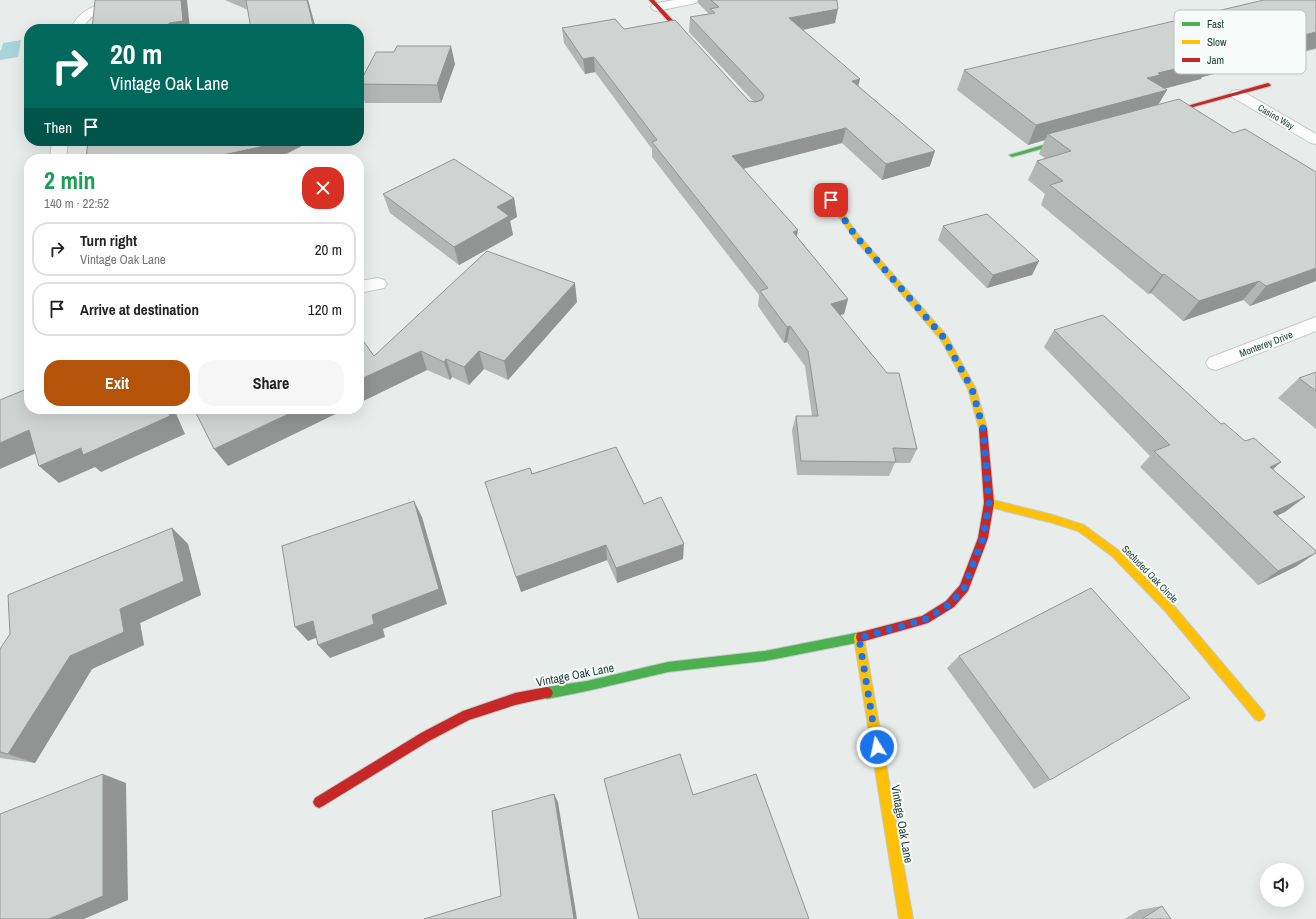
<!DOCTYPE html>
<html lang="en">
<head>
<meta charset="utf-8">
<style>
	:root { --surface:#fff; --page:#f6f6f6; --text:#222; --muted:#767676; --line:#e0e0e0; --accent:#b45309 }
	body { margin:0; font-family:"Archivo Narrow",sans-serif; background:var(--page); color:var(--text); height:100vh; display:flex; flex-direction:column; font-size:15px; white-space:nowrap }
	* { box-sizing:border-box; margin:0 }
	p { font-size:13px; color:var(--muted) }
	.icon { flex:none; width:22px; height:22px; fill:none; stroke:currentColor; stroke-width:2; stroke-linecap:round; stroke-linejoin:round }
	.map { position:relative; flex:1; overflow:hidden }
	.sheet { position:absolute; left:24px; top:154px; width:340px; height:260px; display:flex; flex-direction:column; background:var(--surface); border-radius:16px; box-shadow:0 4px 16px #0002 }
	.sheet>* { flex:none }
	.top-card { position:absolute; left:24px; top:24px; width:340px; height:122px; border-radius:16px; box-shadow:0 4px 16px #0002; background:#00695c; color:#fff; overflow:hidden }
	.controls { position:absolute; left:1260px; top:863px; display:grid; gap:8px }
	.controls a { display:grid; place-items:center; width:44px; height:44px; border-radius:50%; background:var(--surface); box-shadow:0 4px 16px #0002; font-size:20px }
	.pin { position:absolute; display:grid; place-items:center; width:34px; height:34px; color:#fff; margin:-17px; border-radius:8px; box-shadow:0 2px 6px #0006 }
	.me { position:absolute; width:44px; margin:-22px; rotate:350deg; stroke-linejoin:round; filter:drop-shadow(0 0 3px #0008) }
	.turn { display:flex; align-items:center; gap:14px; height:84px; padding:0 20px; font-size:18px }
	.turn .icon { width:52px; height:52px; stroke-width:2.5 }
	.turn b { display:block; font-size:28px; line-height:34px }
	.then { display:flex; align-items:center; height:38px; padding:0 20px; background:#0003; gap:8px; font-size:15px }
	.round { display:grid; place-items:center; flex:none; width:42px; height:42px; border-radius:16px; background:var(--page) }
	.summary { display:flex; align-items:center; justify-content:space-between; height:68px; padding:0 20px }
	h1 { font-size:24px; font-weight:800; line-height:30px; color:#1e9e55 }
	.button { display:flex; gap:8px; margin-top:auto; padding:8px 20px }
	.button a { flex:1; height:46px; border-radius:16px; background:var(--accent); color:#fff; font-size:16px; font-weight:800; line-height:46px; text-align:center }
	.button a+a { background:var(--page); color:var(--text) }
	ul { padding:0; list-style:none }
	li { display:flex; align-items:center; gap:12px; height:54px; margin:0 8px 6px; padding:0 12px; border:2px solid var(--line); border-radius:16px }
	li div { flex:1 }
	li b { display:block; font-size:15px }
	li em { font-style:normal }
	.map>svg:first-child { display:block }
	.water { fill:#a9d4db }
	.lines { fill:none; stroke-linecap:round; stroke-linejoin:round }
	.street-casing { stroke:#c5cac8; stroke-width:2 }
	.fast-casing { stroke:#c3cbc8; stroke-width:2 }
	.slow-casing { stroke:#c3cbc8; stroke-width:2 }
	.jam-casing { stroke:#c3cbc8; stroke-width:2 }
	.street { fill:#fcfcfc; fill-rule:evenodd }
	.fast { fill:#4caf50; fill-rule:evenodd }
	.slow { fill:#ffc107; fill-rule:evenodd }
	.jam { fill:#c62828; fill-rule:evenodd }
	.wall { fill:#b2b6b5 }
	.shaded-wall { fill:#919493 }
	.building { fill:#cfd4d2; stroke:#919493 }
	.route { stroke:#1a73e8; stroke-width:7; stroke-dasharray:0 12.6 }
	.labels { text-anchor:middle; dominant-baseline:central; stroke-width:4; stroke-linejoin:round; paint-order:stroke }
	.far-street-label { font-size:9px; fill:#24423a; stroke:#f7fbf9 }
	.street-label { font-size:10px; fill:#24423a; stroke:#f7fbf9 }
	.near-street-label { font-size:12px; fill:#24423a; stroke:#f7fbf9 }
	.key { fill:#f7fbf9; stroke:#b8c4c0; stroke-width:1 }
	.key-label { font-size:11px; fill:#24423a }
</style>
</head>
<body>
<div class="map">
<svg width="1316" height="919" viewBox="0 0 1316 919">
	<rect width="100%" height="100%" fill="#e8edeb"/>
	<path class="water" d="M21,40l-3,17 -18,3v-9l1,-1 2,-7z"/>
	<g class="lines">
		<defs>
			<path id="street" d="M116,0h35l-2,3 -4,1c-21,2 -53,2 -62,25h-12c8,-20 25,-24 45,-29z
				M674,0h24l-2,3 -39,8 -4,-1 -2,-3 2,-3z
				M1237,90l5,1 74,43v10l-5,-1 -79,-46 -2,-3 2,-3z
				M52,141h16l-2,18h-16z
				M378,278l6,2 3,4 -3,4 -25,5v-12z
				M1316,317v14l-100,39 -7,-2 -3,-5 3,-5z"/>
			<path id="fast" d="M1071,137l3,2 -1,1 -61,17 -3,-2z
				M861,632l4,1 1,4 -1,4 -4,1 -96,19 -97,11 -81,19 -40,8 -4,-2 -2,-4 2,-4 4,-2 40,-6 81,-19 97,-11z"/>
			<path id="slow" d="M831,198l2,1 24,34 90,103 29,53 11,39 -1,2h-6l-1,-2 -11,-39 -27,-49 -88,-103 -25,-37z
				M989,499l64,16 31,10 34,25 56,56 89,105 2,4 -2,4 -4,2 -4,-2 -89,-107 -54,-56 -34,-25 -25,-8 -67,-17 -2,-3 2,-3z
				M859,633l4,1 1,4 49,281h-14l-45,-281 1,-4z"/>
			<path id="jam" d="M649,0h5l39,42v2h-4z
				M1268,83l3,2 -1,1 -106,29 -5,-1z
				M983,425l4,3 7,75 -6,35 -20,53 -14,16 -26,16 -67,19 -4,-1 -1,-4 1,-4 4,-1 61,-16 24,-15 14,-16 18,-47 6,-35 -5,-75z
				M547,687l4,2 2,4 -2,4 -36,8 -46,15 -40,21 -106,65 -4,2 -4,-2 -2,-4 2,-4 106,-65 42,-22 52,-18z"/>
		</defs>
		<use href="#street" class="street-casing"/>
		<use href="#fast" class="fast-casing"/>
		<use href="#slow" class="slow-casing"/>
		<use href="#jam" class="jam-casing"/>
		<use href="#street" class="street"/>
		<use href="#fast" class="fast"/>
		<use href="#slow" class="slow"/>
		<use href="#jam" class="jam"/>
	</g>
	<path class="wall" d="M225,0h83l8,29h-65l-3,-19z
		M698,0h139l-2,23 -32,7 55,56 72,80 -48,14 -40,-37 -99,26 54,68 51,62 -4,15 -4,1 77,134 -7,14h-15l-6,13 -92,-1 -5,-45 4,-14h16l-7,-50 -18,-24 -3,1 -26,-37 1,-11 -107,-138v-8l-57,-77 -10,2 -21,-31 -2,-15 62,1 125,72 5,1 -65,-70 1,-15 19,-3 -11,-11z
		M1316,0v49l-114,28 -1,2 -37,10 3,1 -9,15 158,176 -66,25 -7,-6 -60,21 -32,-28 -3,1 -107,-89 4,-11 -17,-14 9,-19 8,-3 -6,-4 6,-14 -17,5 -71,-55 7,-20z
		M455,64l-14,39h-76l-6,-19z
		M383,194l131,4 3,19 -7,4 3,14 -54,30 -69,-52z
		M943,226l96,35 -7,14 -45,13 -49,-48z
		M577,302l-69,78 -24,-11 -15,16 -17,-8 -2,3 -23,-10 -68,33v-68l15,21z
		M1054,330l167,94 24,17 36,21 -8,7 12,43 -7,3 19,51 -39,19 -118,-118 10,-11 -106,-109z
		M1316,372v57l-38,-31 21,-20z
		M532,474l112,30 39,55 -66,24 -10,-23 -86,32z
		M172,528l16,16 13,51 -61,28 4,22 -52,24 -57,94 -35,-5v-109z
		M959,656l91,124 -16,9 -87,-121z
		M1162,906l9,13h-46l14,-9z"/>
	<path class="shaded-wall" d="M181,0h6l3,29h-21v-6z
		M307,0h1l8,29h-2z
		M838,9l-3,14 -48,10 2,-15z
		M1316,32v16l-114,29 -1,2 -50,13 16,-2 -12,20 -107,24 -3,6 -17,5 8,-20 111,-47 11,-5 53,-15z
		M451,46l4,18 -14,39 -4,-18z
		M594,57l1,15 -10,2 -2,-15z
		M860,79l-4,16 -4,-14z
		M846,128l-4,15 -112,29 2,-16z
		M273,141h39l-36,18h-72z
		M935,151l-5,15 -48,14 4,-16z
		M514,198l3,19 -7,4 3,14 -54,30 -5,-18 43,-40z
		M798,230l-3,16 -2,-14z
		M1039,261l-7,14 -45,13 6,-13z
		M1316,268v13l-66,25 16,-20z
		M1164,274l-13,19 -3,1 14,-19z
		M1259,281l-16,19 -60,21 16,-20z
		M575,283l2,19 -69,78 -4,-19z
		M848,299l-4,15 -17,5 4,-15z
		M790,326l-3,16 -3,1 3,-16z
		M421,351l6,19 -68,33v-23z
		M479,351l5,18 -15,16 -5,-18z
		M446,359l6,18 -2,3 -6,-18z
		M167,409h7l11,25 -84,38 -6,-5 -36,16 -20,-17z
		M299,409h47l-118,57 -14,-17z
		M29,430l19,18 -48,21v-26z
		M1281,462l-18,16 7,-11z
		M1305,497l-20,15 -31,14 19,-14z
		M414,501l8,16 25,87 -64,25 2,8 -55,21 -12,-13 54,-30z
		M172,528l16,16 13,51 -61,28 4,22 -52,24 -57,94 -27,-9 62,-98 50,-47z
		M684,544l-1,15 -66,24 -1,-15z
		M606,545l1,15 -86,32 -5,-15z
		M1316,553l-19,13 -39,19 20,-14z
		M313,621l13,13 -18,7 -13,-14z
		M103,774l23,9 2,117 -44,19h-35z
		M554,794l4,8 19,117h-3z"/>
	<path class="building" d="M95,0h86l2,21 -14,2v6h-77z
		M246,0h61l7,29h-63z
		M711,0h126l1,9 -49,9 71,61 -8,2 83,70 -49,13 -40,-36 -114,28 66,74 -5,2 55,67 -17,5 56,69h12l18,76 -24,-1 3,14 -95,-1 -5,-45h22l-10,-65 -18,-25 -3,1 -27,-36 8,-3 -116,-146 5,-2 -63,-83 -11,2 -21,-31 53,-9 9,10 51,-9 74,81 7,1 6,-2 2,-4 -2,-3 -72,-76 25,-4 -5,-4 9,-2z
		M1264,0h52v32l-105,26 2,2 -55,13 2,2 -13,3 20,12 -131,35 -72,-55z
		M397,46h54l-14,39 -78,-1 17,-32h18z
		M1179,99l54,34 12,-4 71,43v96l-50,18 -7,-5 -60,20 -35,-27 -2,1 -112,-90 13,-4 -26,-20 34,-10 -23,-17z
		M88,141h185l-13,6 -56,12h-118z
		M454,159l60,39 -17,9 12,9 -55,31 -71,-53z
		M987,214l52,47 -46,14 -50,-49z
		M487,251l88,32 -71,78 -25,-10 -15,16 -18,-8 -2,3 -23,-11 -62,29v-45l15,21z
		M1103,315l118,109 3,-1 21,18 9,-3 27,24 -11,5 35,30 -32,15 43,39v2l-38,18 -124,-120 16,-6 -116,-115z
		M1316,372v19l-17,-13z
		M29,388v21h138l3,7 -87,39 -2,-7 -42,18 -10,-36 -29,13v-43z
		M194,409h105l-85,40z
		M616,447l28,57 17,-7 23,47 -68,24 -10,-23 -90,32 -31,-95 45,-14 2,6z
		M414,501l25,88 -67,26 2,9 -56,21 -5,-24 -18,6 -13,-81z
		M172,528l12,53 -64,28 4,23 -54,24 -62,98 -8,-2v-103l10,-15 -2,-39z
		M1091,588l99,110 -140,82 -91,-124z
		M680,754l13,41 63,-21 53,145h-170l-35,-140z
		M103,774v122l-54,23h-49v-105z
		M554,794l20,125h-150l77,-23 -9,-85z
		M1162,906l9,13h-29z"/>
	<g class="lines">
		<path class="route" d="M831,200l24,35 89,103 28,51 11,39 6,75 -6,35 -19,50 -14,16 -26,16 -65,18 18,109"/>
	</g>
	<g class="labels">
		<g class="far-street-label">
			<text transform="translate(1276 117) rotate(30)">Casino Way</text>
		</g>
		<g class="street-label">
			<text transform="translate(1266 344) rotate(-21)">Monterey Drive</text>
			<text transform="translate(1150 574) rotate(46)">Secluded Oak Circle</text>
		</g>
		<g class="near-street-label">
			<text transform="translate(575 675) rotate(-11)">Vintage Oak Lane</text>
			<text transform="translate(902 824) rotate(80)">Vintage Oak Lane</text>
		</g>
	</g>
	<rect x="1174" y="10" width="132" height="64" rx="6" class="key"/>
	<rect x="1182" y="22" width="18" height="4" fill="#4caf50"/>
	<rect x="1182" y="40" width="18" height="4" fill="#ffc107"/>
	<rect x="1182" y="58" width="18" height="4" fill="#c62828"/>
	<g class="key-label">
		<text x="1207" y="28">Fast</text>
		<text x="1207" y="46">Slow</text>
		<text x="1207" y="64">Jam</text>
	</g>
</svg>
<div class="controls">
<a><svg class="icon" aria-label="sound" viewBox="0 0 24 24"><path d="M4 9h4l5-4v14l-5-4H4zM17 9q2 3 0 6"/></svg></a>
</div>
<div class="pin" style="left:831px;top:200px;background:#d93025"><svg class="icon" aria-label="arrive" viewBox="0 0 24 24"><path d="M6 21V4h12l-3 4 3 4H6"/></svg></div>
<svg class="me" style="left:877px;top:747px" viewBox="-20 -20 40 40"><circle r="17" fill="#1a73e8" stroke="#fff" stroke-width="3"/><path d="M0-11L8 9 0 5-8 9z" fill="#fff"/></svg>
<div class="top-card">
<div class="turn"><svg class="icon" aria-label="right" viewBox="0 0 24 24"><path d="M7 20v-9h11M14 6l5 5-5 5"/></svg><div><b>20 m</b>Vintage Oak Lane</div></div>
<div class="then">Then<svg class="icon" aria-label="arrive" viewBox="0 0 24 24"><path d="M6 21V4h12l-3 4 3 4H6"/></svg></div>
</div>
<section class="sheet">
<div class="summary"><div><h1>2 min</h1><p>140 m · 22:52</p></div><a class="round" style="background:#d93025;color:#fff"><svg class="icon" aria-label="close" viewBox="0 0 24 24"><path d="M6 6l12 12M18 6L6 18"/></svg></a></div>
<ul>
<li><svg class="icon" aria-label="right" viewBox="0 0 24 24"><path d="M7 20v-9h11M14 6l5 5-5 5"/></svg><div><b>Turn right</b><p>Vintage Oak Lane</p></div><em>20 m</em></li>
<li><svg class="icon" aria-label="arrive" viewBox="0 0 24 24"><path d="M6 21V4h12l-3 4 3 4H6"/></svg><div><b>Arrive at destination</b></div><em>120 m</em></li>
</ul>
<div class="button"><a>Exit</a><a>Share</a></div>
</section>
</div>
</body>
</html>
